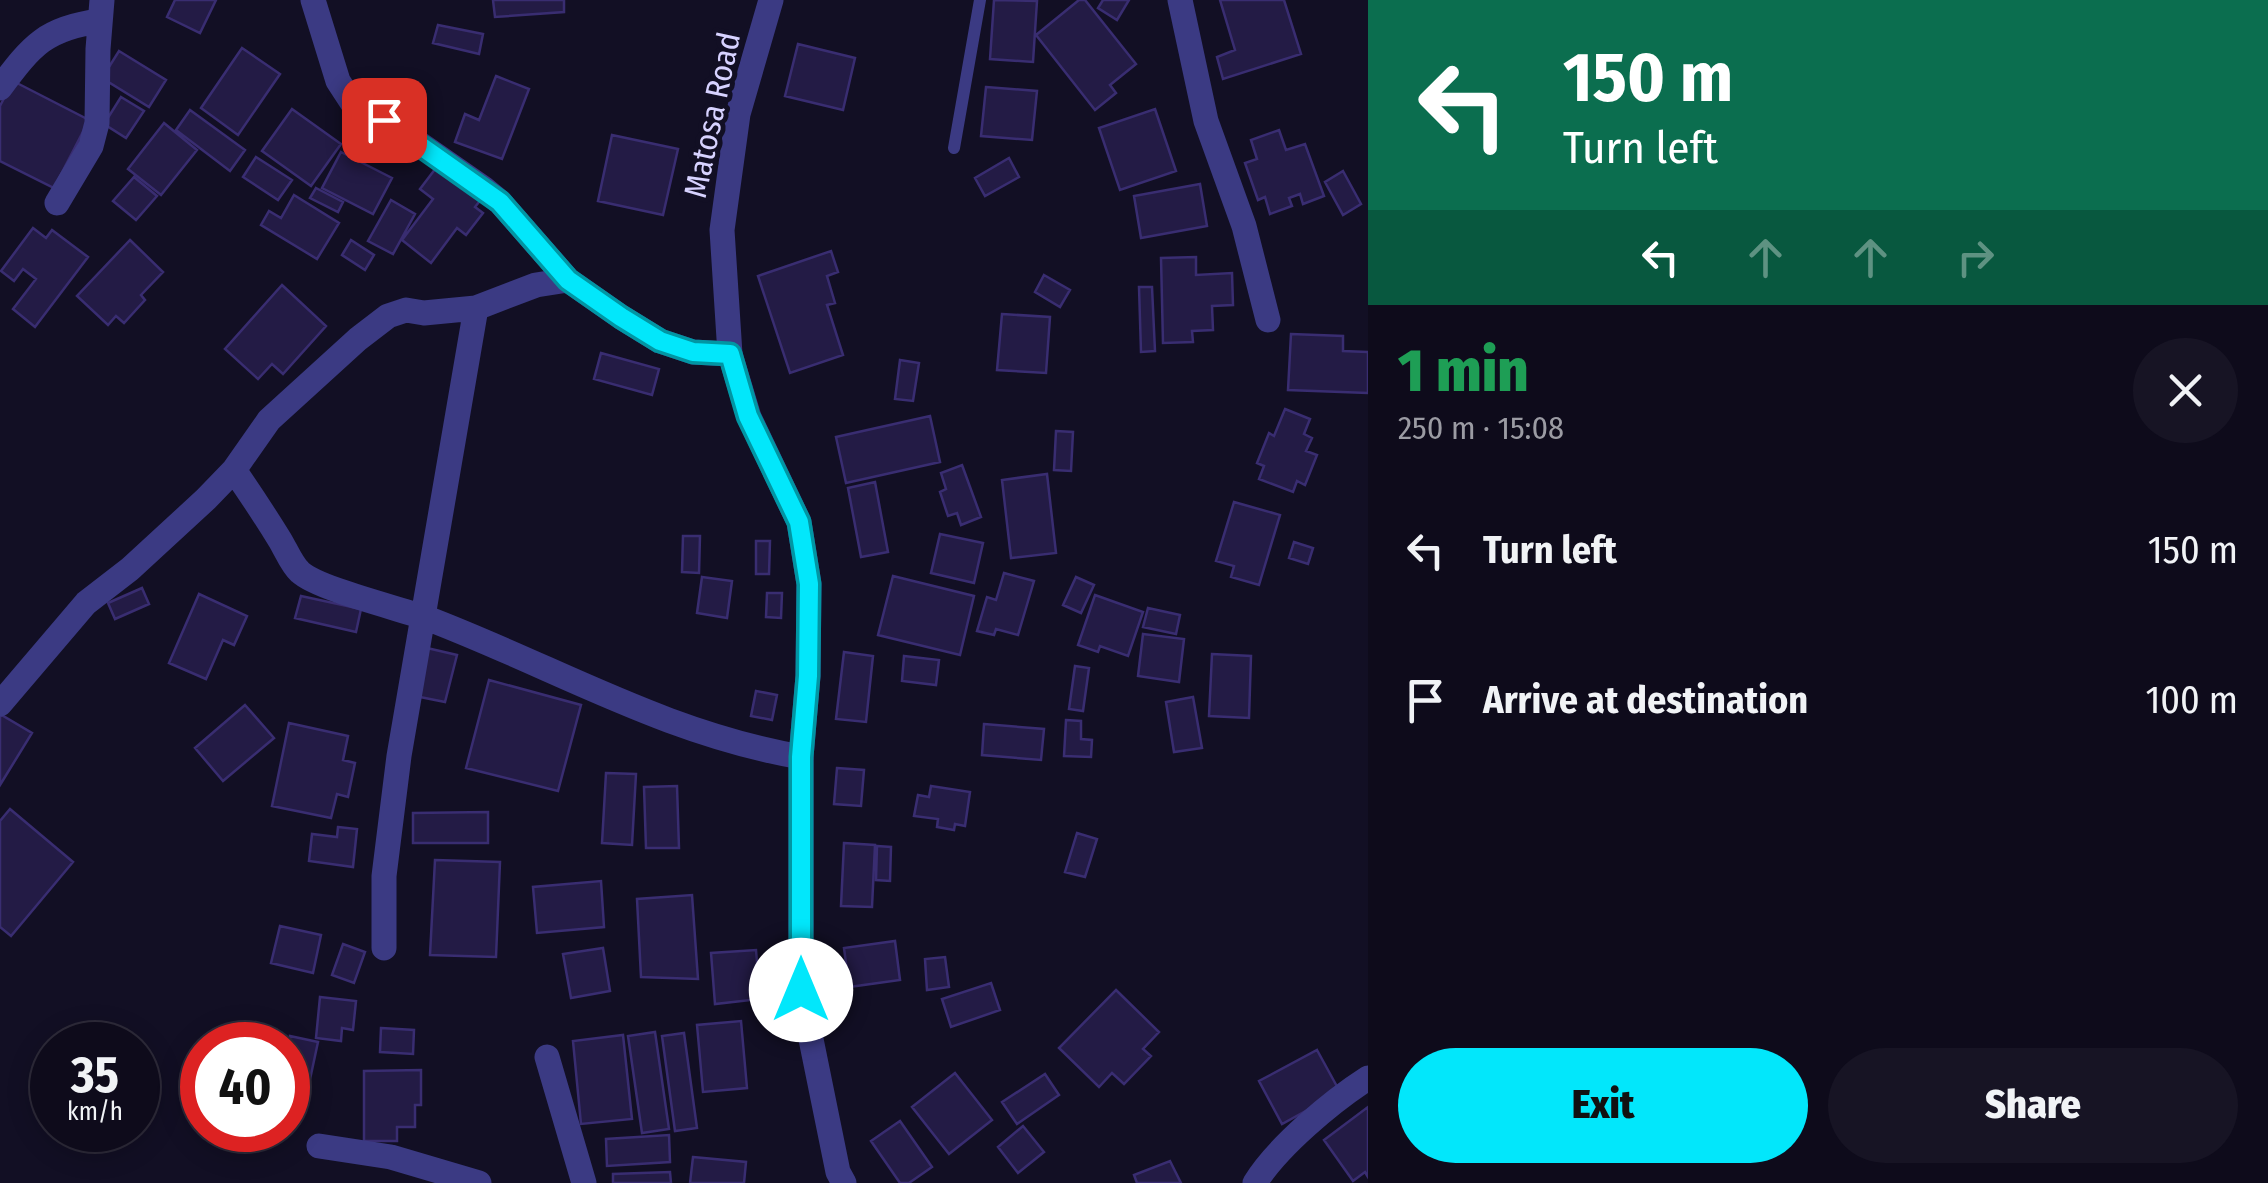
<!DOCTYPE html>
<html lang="en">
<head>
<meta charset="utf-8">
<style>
	:root { --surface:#0e0b1b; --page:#171424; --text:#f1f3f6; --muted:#9b9ba3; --line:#2e2b3a; --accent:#02e7fb }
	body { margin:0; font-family:"Fira Sans Condensed",sans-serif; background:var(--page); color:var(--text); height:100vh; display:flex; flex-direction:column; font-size:38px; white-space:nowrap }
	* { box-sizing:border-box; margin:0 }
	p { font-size:32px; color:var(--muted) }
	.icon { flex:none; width:55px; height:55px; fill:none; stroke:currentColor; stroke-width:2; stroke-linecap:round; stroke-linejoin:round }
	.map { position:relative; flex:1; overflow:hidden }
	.side { display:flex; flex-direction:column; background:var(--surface); width:900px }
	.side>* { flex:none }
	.banner { background:#0b6e4f; color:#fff; overflow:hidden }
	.speed { position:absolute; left:30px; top:1022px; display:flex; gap:20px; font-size:50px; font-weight:700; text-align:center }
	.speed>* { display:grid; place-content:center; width:130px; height:130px; border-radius:50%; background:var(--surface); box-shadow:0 5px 25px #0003,0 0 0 2px var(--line); line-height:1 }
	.speed small { font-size:25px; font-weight:400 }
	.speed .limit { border:15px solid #d22; background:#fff; color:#111 }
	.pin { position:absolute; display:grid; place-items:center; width:85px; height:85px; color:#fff; margin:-42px; border-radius:20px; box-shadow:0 5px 15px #0006 }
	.me { position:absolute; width:110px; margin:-55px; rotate:0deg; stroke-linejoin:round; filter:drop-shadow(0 0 8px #0008) }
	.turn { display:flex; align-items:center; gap:35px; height:210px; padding:0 30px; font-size:45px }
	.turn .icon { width:130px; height:130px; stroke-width:2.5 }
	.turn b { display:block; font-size:70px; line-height:85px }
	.lanes { display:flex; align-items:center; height:95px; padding:0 30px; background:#0003; justify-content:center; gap:50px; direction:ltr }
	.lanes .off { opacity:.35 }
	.round { display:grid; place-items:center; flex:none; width:105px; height:105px; border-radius:52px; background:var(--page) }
	.head { display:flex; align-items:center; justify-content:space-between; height:170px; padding:0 30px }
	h1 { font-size:60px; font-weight:800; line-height:75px; color:#1e9e55 }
	.action { display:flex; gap:20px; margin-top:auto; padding:20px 30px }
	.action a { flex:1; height:115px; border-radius:60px; background:var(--accent); color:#111; font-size:40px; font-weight:800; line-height:115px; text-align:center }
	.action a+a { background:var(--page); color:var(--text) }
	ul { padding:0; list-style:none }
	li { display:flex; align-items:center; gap:30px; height:150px; padding:0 30px }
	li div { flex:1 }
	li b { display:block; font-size:38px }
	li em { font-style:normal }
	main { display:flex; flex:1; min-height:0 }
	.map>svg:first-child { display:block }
	.building { fill:#231b45; stroke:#392d71; stroke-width:2.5 }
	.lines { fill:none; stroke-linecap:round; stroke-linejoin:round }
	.service { stroke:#3b3a83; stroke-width:12 }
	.minor { stroke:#3b3a83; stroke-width:25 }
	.tertiary { stroke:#3b3a83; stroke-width:25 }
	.route-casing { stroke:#0196a3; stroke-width:25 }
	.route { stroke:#02e7fb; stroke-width:18 }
	.labels { text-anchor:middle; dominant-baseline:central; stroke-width:10; stroke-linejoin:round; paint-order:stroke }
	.street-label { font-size:32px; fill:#d7d2ff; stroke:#120f24 }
</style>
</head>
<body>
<main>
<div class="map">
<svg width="1368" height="1183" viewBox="0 0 1368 1183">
	<rect width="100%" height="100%" fill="#120f24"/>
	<path class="building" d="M175,0h41l-16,33 -33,-16z
		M493,0h71v12l-69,5z
		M994,0l43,1 -4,61 -43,-3z
		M1079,0h6l51,64 -26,21 6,8 -21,17 -59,-75z
		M1103,0h26l-12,20 -19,-12z
		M1220,0h64l17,54 -78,25 -6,-22 18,-7z
		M438,25l45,9 -4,20 -46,-11z
		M798,44l57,14 -12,52 -58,-14z
		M242,48l38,26 -42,61 -37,-27z
		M119,51l47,29 -17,27 -47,-29z
		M496,76l33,13 -27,70 -47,-17 10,-28 14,6z
		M13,81l76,39 -35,68 -54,-27v-55z
		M986,87l51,4 -5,49 -51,-4z
		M121,97l23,14 -18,27 -22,-14z
		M292,109l49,35 -30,42 -49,-35z
		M1155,109l21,62 -56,19 -21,-62z
		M190,110l55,40 -15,21 -54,-41z
		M164,123l33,27 -36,45 -33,-26z
		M1279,130l7,20 19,-6 19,52 -21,8 -3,-10 -11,4 3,8 -22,8 -5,-17 -7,3 -13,-37 12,-4 -6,-19z
		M612,135l66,14 -15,66 -65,-14z
		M341,152l51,26 -19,36 -51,-26z
		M256,157l36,23 -14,20 -35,-23z
		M1009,158l10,19 -34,19 -10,-18z
		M439,164l44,33 -8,10 8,6 -17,22 -9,-7 -26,35 -29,-23 31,-41 -13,-10z
		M1343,171l18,33 -18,11 -18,-33z
		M134,177l23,19 -21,24 -23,-19z
		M1200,184l7,42 -66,12 -7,-42z
		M316,188l27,14 -5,10 -28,-14z
		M294,195l45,28 -22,36 -56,-34 8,-14 12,7z
		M391,200l24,14 -22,40 -25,-13z
		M33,228l13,10 6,-8 36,27 -53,70 -22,-18 23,-30 -13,-10 -9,12 -13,-10z
		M130,240l33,32 -22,23 4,5 -21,23 -8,-7 -8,9 -31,-29z
		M351,240l23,15 -9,15 -23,-15z
		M831,251l7,21 -11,4 8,27 -8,2 16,50 -53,18 -32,-97z
		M1196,257v18l36,-2 1,32 -21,1 1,24 -21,1 1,11 -30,1 -2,-85z
		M1044,275l26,15 -10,17 -25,-15z
		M282,285l44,41 -43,48 -11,-10 -14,15 -33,-30z
		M1139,287h13l3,64 -14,1z
		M1002,314l48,3 -4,56 -49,-3z
		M1291,334l52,2v15l25,1v41l-80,-3z
		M601,353l58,16 -7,26 -58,-16z
		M900,360l19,3 -6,38 -18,-2z
		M1285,409l25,10 -6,15 8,4 -6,13 11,4 -12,30 -8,-4 -4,11 -34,-13 5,-13 -7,-3 12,-30 5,3z
		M930,416l10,46 -94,21 -10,-46z
		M1056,431l17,1 -2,39 -17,-1z
		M962,465l19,52 -20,8 -4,-12 -9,3 -8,-24 6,-3 -5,-16z
		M1047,474l9,79 -45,5 -9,-78z
		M875,482l13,70 -27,5 -13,-69z
		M1234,502l46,13 -21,70 -28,-8 3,-11 -18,-5z
		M940,534l43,9 -9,40 -43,-10z
		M683,536h17l-1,37 -17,-1z
		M756,541h14l-1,33h-13z
		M1294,542l19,6 -5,16 -19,-6z
		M1004,573l30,8 -16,54 -22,-6 -2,6 -17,-4 10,-34 9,3z
		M893,576l81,20 -14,59 -82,-20z
		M702,577l30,4 -5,37 -30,-5z
		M1076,577l18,8 -13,28 -18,-8z
		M142,588l7,16 -34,15 -7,-16z
		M767,593h15l-1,25 -15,-1z
		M199,594l48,22 -13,29 -11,-5 -17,39 -37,-16z
		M1095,595l48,17 -15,44 -28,-10 -2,6 -20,-7z
		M301,596l60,13 -5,23 -61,-14z
		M1148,608l32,7 -4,19 -33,-7z
		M1143,634l41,5 -5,43 -41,-6z
		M427,648l30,7 -12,47 -30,-6z
		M844,652l29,4 -7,66 -30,-3z
		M1212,654l39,2 -2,62 -40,-2z
		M904,656l35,4 -3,25 -34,-4z
		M1075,666l14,2 -6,43 -14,-2z
		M489,680l92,25 -23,86 -92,-23z
		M756,691l21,4 -5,25 -21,-4z
		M1193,697l9,51 -28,4 -8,-50z
		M245,705l29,33 -51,43 -28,-33z
		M0,714l32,19 -32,52z
		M1066,720l15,1v18l11,1 -1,17 -27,-1z
		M289,723l59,13 -5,24 12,3 -7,34 -11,-3 -6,24 -59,-12z
		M984,724l60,5 -3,31 -59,-5z
		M837,768l27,2 -3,36 -27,-2z
		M606,773l30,1 -4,71 -30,-2z
		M677,786l2,62h-33l-2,-61z
		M931,786l39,6 -5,34 -10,-2 -1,6 -17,-3 1,-8 -24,-3 4,-21 11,2z
		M10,809l63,53 -62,74 -11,-9v-106z
		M488,812v31h-75v-30z
		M338,827l19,2 -4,38 -44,-6 3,-27 25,3z
		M1077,833l20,6 -12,38 -20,-5z
		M844,843l31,2 -3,62 -31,-1z
		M877,846l14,1 -1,34 -14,-1z
		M435,860l65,2 -4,95 -66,-2z
		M601,881l3,46 -67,6 -4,-46z
		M692,895l6,84 -57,-2 -4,-78z
		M280,926l41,9 -8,38 -42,-10z
		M895,941l5,39 -51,7 -5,-39z
		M343,944l22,8 -11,31 -22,-8z
		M603,948l7,43 -39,7 -8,-44z
		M756,950l4,49 -45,5 -4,-51z
		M945,957l4,30 -22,3 -2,-31z
		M991,983l9,27 -49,17 -9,-28z
		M1116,990l43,42 -16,17 8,7 -27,28 -12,-11 -13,14 -40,-39z
		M320,997l36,4 -3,29 -11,-2 -1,13 -25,-3z
		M741,1021l6,67 -44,4 -6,-67z
		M381,1028l33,2 -1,24 -33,-2z
		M655,1032l14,97 -27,4 -14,-97z
		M684,1033l13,95 -22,3 -13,-95z
		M623,1035l9,84 -51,5 -8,-83z
		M290,1036l28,6 -12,56 -18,-4z
		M1317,1050l23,42 -58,32 -23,-43z
		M421,1070v35h-6v22h-18v14h-33v-70z
		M955,1073l37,47 -43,34 -37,-47z
		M1045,1074l14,21 -42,29 -15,-22z
		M1368,1107v70l-3,-5 -12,9 -29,-41z
		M900,1121l32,46 -23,16h-9l-29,-42z
		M1023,1126l21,26 -26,21 -20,-26z
		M669,1135l1,27 -63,4 -1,-27z
		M693,1157l53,5 -2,21h-54z
		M1170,1161l11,22h-44l-3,-8z
		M670,1172l1,11h-58v-9z"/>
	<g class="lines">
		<path class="service" d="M954,148l26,-148"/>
		<path class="minor" d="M313,0l25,81 15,23 51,29 79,55 17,14 68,78 53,37 39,24 33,11 37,2
			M1180,0l26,121 38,105 24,94
			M0,88c32,-43 46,-60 100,-67
			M57,203l34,-57 6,-23 1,-74 4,-49
			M234,470c16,23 31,46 46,70 6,10 12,25 20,32 18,17 102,37 129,47 128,49 235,114 372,138
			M0,704l86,-101 44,-34 76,-70 28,-29 35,-50 89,-81 30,-23 18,-6 18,3 52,-5 60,-23 32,-5
			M384,948v-72l15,-120 77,-448
			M547,1057l37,126
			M319,1146l72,11 88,26
			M1255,1183c22,-36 77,-82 113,-105"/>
		<path class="tertiary" d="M771,0l-33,114 -16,116 8,124 19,63 50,105 10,62 -1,92 -7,81v233l37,182 6,11"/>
	</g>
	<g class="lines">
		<defs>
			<path id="route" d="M384,120l116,82 68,78 53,37 39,24 33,11 37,2 18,62 51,106 10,62 -1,92 -7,81v233"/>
		</defs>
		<use href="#route" class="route-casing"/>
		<use href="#route" class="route"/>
	</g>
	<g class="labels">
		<g class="street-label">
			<text transform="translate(712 115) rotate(-78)">Matosa Road</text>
		</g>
	</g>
</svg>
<div class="speed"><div>35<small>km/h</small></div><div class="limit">40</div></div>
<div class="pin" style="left:384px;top:120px;background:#d93025"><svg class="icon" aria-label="arrive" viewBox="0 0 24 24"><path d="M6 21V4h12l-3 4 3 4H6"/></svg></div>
<svg class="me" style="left:801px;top:990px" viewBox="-20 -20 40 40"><circle r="19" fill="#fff"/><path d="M0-13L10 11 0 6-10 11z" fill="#02e7fb"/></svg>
</div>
<section class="side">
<div class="banner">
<div class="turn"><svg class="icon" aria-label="left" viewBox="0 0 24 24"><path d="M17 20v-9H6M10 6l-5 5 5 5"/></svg><div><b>150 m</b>Turn left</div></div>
<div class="lanes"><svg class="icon" aria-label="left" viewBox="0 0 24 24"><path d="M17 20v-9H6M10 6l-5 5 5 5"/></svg><svg class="icon off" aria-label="ahead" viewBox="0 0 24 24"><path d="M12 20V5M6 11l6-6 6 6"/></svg><svg class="icon off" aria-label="ahead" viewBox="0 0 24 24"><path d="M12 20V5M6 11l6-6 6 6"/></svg><svg class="icon off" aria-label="right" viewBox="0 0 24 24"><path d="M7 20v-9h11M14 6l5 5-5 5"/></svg></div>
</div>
<div class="head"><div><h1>1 min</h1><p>250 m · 15:08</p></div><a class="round"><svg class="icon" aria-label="close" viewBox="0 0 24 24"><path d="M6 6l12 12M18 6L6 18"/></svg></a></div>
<ul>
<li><svg class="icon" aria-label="left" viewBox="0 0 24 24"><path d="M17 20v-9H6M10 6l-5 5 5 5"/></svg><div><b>Turn left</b></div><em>150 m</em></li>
<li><svg class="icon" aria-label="arrive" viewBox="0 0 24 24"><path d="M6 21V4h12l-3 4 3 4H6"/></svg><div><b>Arrive at destination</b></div><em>100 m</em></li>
</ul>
<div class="action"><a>Exit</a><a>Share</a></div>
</section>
</main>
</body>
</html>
